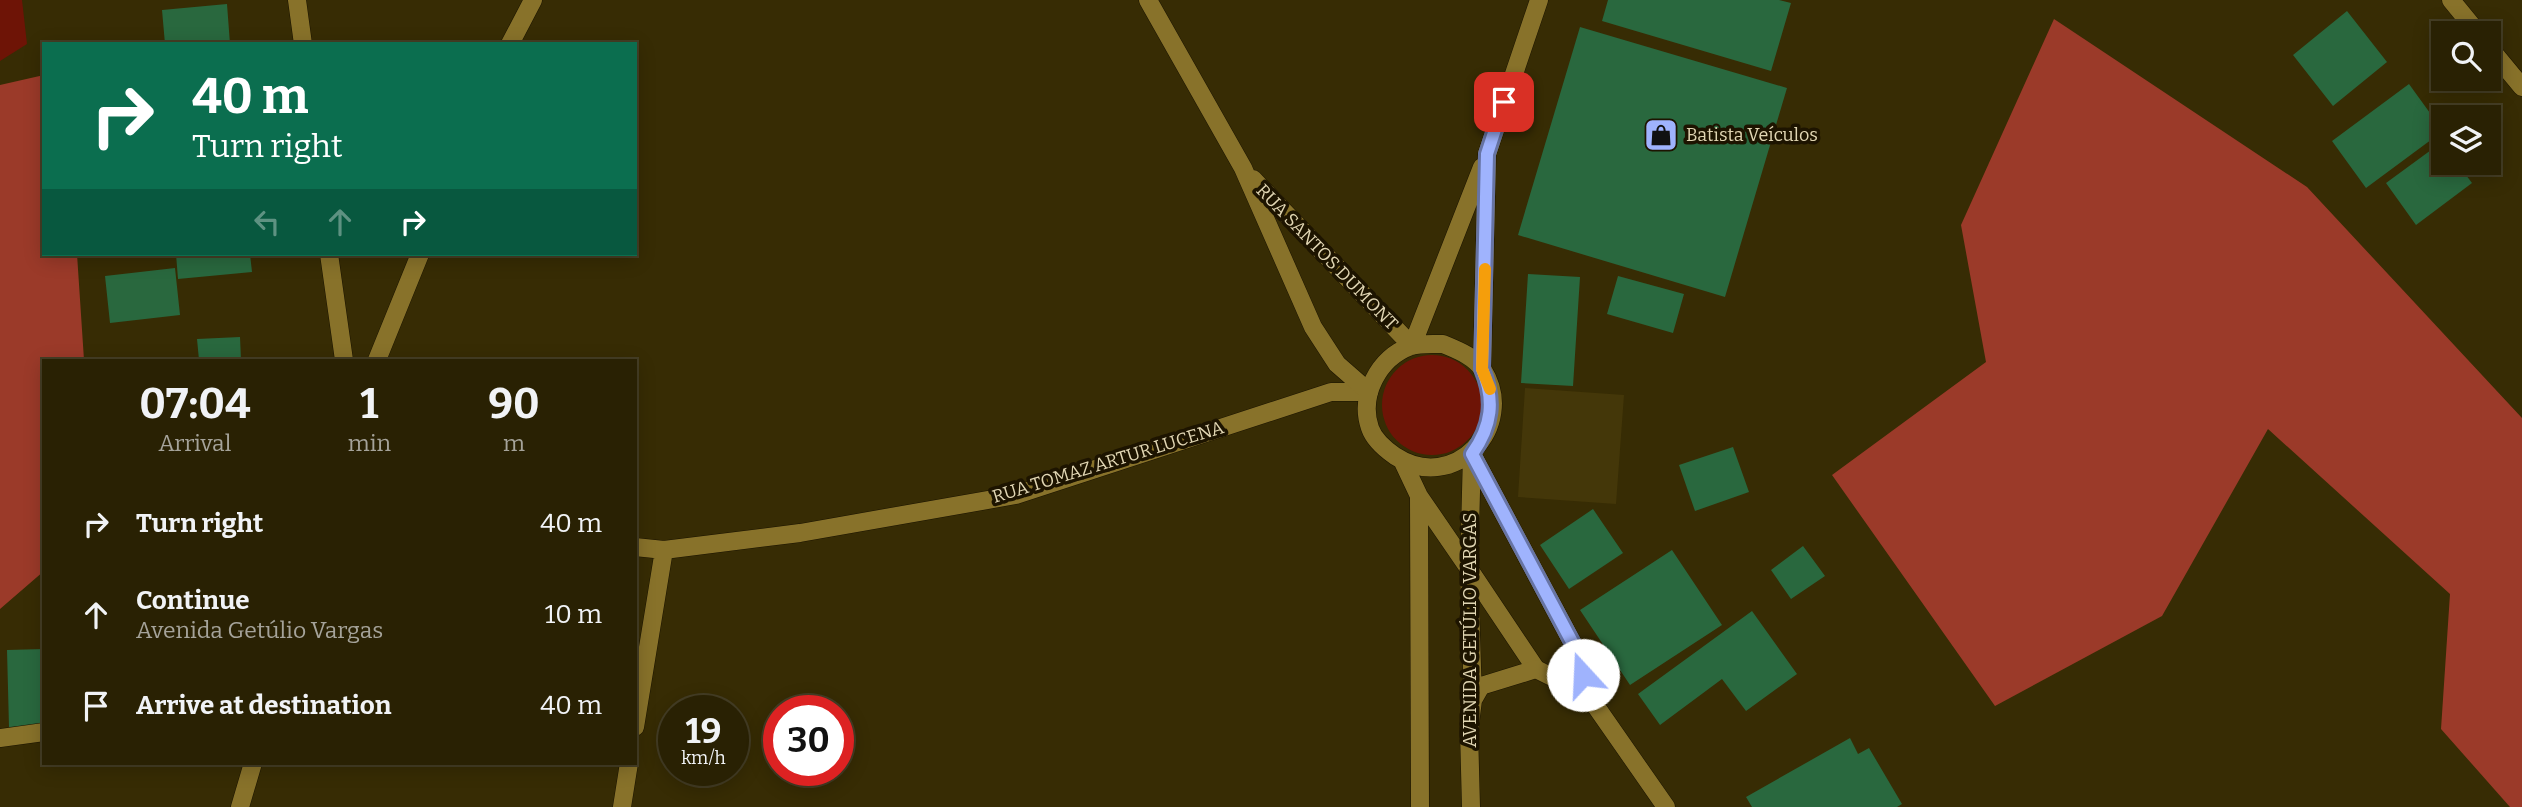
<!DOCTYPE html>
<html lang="en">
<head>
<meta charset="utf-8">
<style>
	:root { --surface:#292103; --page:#31290d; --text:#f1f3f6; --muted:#a5a39a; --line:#453e25 }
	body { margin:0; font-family:Bitter,serif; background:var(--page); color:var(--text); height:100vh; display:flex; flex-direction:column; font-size:26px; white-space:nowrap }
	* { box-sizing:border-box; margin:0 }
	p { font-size:23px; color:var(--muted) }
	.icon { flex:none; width:38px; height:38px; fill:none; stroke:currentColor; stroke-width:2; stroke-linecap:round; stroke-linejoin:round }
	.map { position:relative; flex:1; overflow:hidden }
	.drawer { position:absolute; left:42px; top:359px; width:595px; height:406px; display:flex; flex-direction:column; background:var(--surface); border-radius:0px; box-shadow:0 4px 18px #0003,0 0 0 2px var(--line) }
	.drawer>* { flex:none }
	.guide { position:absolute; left:42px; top:42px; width:595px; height:214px; border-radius:0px; box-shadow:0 4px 18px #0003,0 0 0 2px var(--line); background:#0b6e4f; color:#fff; overflow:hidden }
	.fabs { position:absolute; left:2431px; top:21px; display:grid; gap:14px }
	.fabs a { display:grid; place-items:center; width:70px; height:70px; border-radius:0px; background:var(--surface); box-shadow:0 4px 18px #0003,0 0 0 2px var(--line); font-size:35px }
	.speed { position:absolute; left:658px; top:695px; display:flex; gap:14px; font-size:35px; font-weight:700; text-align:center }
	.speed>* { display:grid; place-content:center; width:91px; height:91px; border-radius:50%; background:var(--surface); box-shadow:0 4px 18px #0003,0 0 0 2px var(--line); line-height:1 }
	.speed small { font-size:18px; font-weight:400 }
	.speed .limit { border:10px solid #d22; background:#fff; color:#111 }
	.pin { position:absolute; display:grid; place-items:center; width:60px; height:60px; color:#fff; margin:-30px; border-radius:14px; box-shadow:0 4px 10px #0006 }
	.me { position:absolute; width:77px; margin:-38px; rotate:340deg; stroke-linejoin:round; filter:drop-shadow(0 0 5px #0008) }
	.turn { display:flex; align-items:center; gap:24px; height:147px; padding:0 35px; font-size:32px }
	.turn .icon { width:91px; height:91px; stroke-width:2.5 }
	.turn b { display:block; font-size:49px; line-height:60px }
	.lanes { display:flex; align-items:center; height:66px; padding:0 35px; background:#0003; justify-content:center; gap:35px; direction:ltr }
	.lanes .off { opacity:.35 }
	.eta { display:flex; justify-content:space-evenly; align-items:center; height:119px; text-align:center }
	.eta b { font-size:42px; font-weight:700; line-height:49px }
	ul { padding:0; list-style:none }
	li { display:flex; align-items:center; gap:21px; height:91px; padding:0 35px }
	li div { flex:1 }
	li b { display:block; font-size:26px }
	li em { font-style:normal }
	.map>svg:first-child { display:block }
	.built { fill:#443709 }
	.green { fill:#6e1406 }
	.forest { fill:#9b3a29 }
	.building { fill:#29683e }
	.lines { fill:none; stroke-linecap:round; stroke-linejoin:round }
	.service-casing { stroke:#1b1401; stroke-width:19 }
	.minor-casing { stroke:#1b1401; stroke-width:19 }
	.secondary-casing { stroke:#1b1401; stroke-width:19 }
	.service { stroke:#88722a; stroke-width:18 }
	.minor { stroke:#88722a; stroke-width:18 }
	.secondary { stroke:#88722a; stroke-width:18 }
	.route-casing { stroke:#6774a4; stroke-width:18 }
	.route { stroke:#9fb3fd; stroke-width:12 }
	.slow { stroke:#f59e0b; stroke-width:12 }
	.labels { text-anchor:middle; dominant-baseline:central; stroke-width:7; stroke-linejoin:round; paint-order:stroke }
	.poi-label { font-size:18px; fill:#e1d6b3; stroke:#1d1400; text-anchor:start }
	.street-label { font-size:18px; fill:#e1d6b3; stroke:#1d1400 }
</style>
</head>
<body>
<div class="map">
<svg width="2522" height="807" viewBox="0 0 2522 807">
	<rect width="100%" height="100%" fill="#372c04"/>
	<path class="built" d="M1525,388l99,7 -8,109 -98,-7z"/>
	<path class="green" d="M0,0h22l5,44 -27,17z
		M1382 405a50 50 0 1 1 100 0a50 50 0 1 1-100 0Z"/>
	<path class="forest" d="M2054,19l253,168 215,231v389h-12l-69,-78 9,-135 -182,-165 -106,187 -167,90 -163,-231 154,-113 -25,-137z
		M44,75v179h33l7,106h-40v211l-44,38v-524z"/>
	<path class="building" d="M1608,0h171l12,3 -20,68 -169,-50z
		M227,4l3,40h-65l-3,-34z
		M2347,11l40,51 -54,44 -40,-51z
		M1580,27l207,61 -62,209 -207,-62z
		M2409,84l34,47 -77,57 -34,-47z
		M2442,142l1,21h14l15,20 -56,42 -30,-42z
		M176,254h74l2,18 -74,7z
		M175,268l5,47 -70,8 -5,-47z
		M1528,274l52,3 -7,109 -52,-3z
		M1618,276l66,18 -11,39 -66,-19z
		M240,337l1,23h-42l-2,-21z
		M1733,447l16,45 -54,19 -16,-46z
		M1593,509l30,44 -54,36 -29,-44z
		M1803,546l22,30 -34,23 -20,-29z
		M1672,550l50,75 -92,60 -50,-75z
		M1752,611l45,63 -51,37 -24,-32 -62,46 -22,-31z
		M44,649v77l-35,1 -2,-77z
		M1850,738l8,16 11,-6 33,56 -5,3h-145l-6,-10z"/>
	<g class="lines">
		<defs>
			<path id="service" d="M0,738l44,-6"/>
			<path id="minor" d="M297,0l6,44
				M2451,0l27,33
				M510,44l23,-44
				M2488,46l34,41
				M329,254l15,106
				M377,360l43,-106
				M1472,454l107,201 9,40 78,112
				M635,547l29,3 136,-17 216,-38 315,-103h38
				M1469,569l67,100 52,26
				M635,727l29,-177
				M240,807l13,-44
				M622,807l7,-44"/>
			<path id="secondary" d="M1148,0l95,168 70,159 24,37 32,28
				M1253,179l159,167
				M1443,344c14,6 31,12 40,26 35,56 -29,125 -88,86 -10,-7 -21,-16 -25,-28 -11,-32 8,-70 41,-82 9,-3 22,-2 32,-2z
				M1412,346l70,-179
				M1482,369l5,-215 52,-154
				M1402,460l17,36 1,311
				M1419,496l50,73
				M1473,700l8,-14 55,-17
				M1471,807l-2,-76 4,-31 -4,-131 3,-115"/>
		</defs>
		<use href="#service" class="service-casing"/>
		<use href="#minor" class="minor-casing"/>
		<use href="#secondary" class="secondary-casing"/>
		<use href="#service" class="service"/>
		<use href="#minor" class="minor"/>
		<use href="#secondary" class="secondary"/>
	</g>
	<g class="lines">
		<defs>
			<path id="route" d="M1504,102l-17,52 -5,215c13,31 10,57 -10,85l107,201 4,20"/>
		</defs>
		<use href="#route" class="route-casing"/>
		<use href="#route" class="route"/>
		<path class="slow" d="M1485,269l-3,100 8,20"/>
	</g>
	<defs>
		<symbol id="shop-square" viewBox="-11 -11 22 22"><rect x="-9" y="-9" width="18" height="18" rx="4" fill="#9fb3fd" stroke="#1d1400"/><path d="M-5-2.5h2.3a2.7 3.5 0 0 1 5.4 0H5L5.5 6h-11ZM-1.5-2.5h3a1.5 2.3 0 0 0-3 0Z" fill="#111"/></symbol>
	</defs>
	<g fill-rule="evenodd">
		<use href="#shop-square" x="1642" y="116" width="38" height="38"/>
	</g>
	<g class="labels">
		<g class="poi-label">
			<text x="1686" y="135">Batista Veículos</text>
		</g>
		<g class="street-label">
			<text transform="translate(1327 257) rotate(46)">RUA SANTOS DUMONT</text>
			<text transform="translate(1108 462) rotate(-17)">RUA TOMAZ ARTUR LUCENA</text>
			<text transform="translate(1470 630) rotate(-90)">AVENIDA GETÚLIO VARGAS</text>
		</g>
	</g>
</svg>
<div class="fabs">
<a><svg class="icon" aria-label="search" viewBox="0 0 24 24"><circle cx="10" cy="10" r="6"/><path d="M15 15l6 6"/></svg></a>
<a><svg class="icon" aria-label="layers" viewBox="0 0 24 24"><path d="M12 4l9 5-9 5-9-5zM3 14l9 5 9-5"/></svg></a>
</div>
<div class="speed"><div>19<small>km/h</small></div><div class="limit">30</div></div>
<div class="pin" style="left:1504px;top:102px;background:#d93025"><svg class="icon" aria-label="arrive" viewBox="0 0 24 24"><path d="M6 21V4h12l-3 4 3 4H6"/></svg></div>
<svg class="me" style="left:1583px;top:675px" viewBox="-20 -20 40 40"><circle r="19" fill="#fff"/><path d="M0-13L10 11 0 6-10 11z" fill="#9fb3fd"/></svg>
<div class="guide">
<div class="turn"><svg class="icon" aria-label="right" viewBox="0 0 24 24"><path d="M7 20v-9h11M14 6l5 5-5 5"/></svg><div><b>40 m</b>Turn right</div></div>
<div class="lanes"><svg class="icon off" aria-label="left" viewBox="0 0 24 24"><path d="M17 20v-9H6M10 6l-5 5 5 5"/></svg><svg class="icon off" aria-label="ahead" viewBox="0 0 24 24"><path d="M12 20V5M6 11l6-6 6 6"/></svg><svg class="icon" aria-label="right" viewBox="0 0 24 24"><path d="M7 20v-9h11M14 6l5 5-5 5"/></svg></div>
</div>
<section class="drawer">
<div class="eta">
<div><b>07:04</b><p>Arrival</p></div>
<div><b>1</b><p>min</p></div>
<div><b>90</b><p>m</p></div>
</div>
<ul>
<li><svg class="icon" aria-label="right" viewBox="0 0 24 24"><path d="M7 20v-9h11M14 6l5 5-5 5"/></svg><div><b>Turn right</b></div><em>40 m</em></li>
<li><svg class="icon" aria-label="ahead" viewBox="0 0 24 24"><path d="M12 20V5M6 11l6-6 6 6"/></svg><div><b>Continue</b><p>Avenida Getúlio Vargas</p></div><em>10 m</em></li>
<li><svg class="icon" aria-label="arrive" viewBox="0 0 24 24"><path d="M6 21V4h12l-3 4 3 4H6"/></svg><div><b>Arrive at destination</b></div><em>40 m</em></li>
</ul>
</section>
</div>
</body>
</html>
